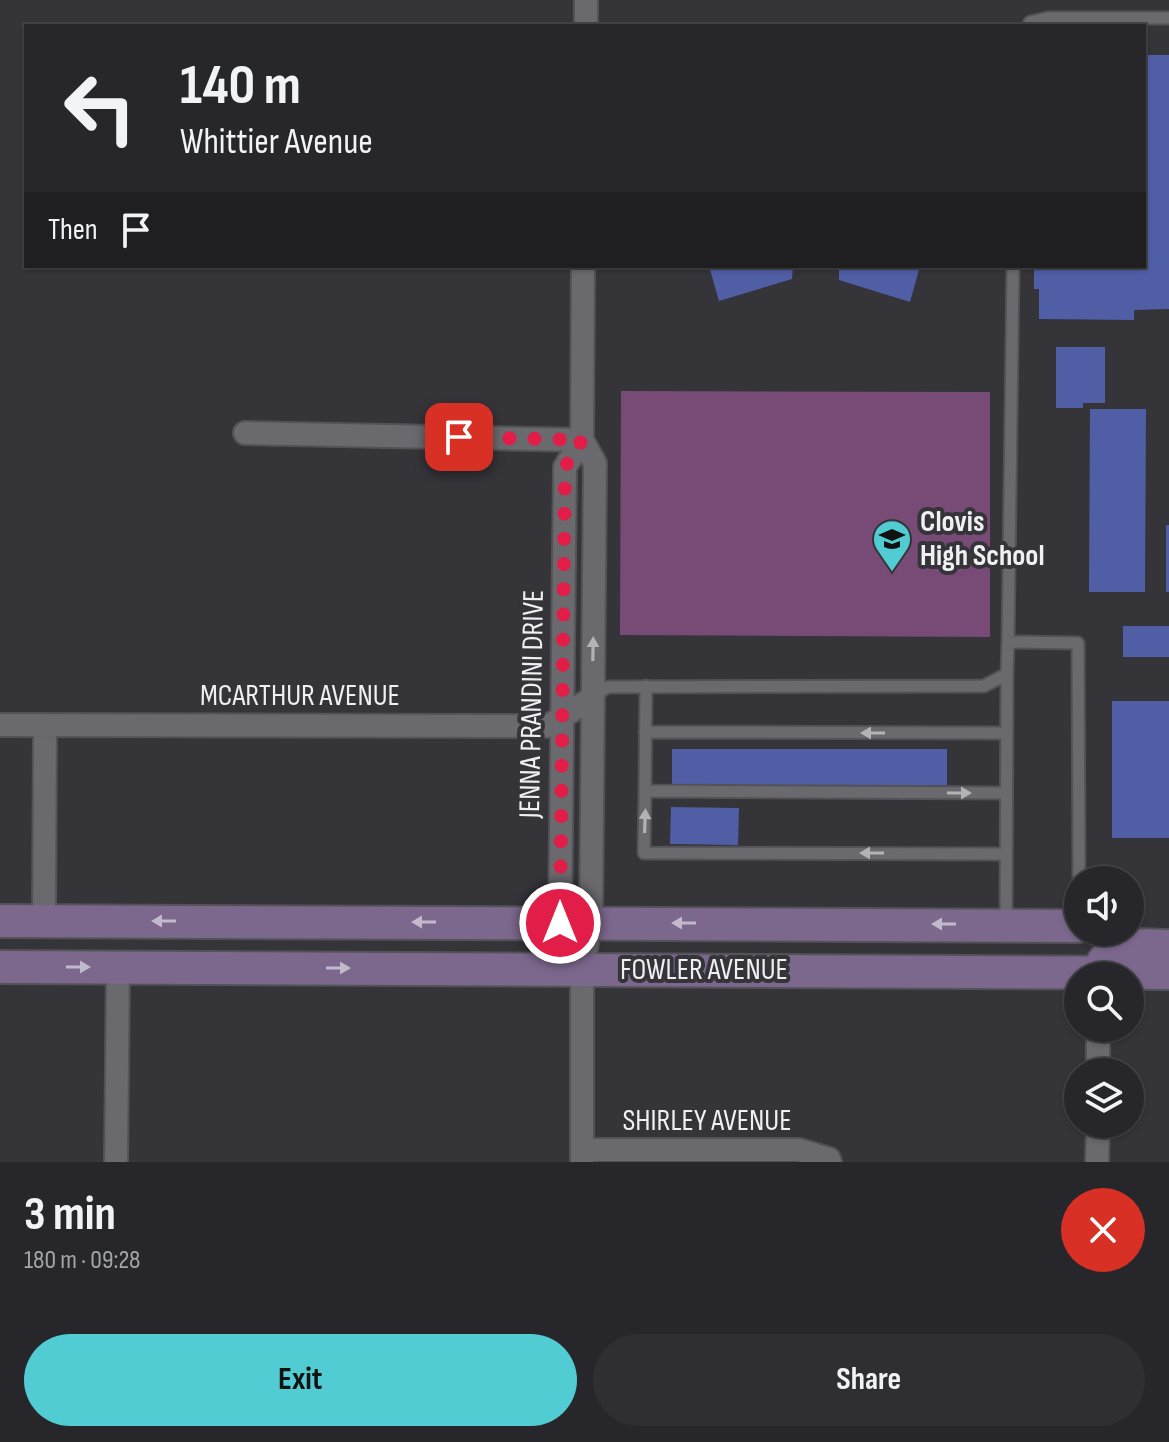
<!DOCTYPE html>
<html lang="en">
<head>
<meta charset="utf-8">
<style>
	:root { --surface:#27272b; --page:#2f2f33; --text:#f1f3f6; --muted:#a4a5a9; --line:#434447; --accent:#51ccd3 }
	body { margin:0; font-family:"Sofia Sans Condensed",sans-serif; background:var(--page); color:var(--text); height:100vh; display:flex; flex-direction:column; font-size:30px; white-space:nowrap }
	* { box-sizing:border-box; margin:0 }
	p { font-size:26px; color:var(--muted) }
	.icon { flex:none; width:44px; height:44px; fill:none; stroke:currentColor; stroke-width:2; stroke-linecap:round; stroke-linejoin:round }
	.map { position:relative; height:1162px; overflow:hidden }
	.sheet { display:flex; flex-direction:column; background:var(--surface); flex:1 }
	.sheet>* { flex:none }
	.banner { position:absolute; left:24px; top:24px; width:1122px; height:244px; border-radius:0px; box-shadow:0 2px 6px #0004,0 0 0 2px var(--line); background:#27272b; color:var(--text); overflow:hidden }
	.buttons { position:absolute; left:1064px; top:866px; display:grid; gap:16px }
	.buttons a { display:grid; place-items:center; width:80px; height:80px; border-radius:50%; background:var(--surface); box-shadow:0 2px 6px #0004,0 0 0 2px var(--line); font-size:40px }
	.pin { position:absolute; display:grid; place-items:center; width:68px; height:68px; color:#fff; margin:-34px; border-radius:16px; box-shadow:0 4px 12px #0006 }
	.me { position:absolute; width:88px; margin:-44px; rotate:0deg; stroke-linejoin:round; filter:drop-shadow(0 0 6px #0008) }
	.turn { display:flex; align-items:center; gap:28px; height:168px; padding:0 24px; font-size:36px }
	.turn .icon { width:104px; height:104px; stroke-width:2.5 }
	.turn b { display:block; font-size:56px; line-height:68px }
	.then { display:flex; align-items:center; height:76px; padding:0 24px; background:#0003; gap:16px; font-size:30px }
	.round { display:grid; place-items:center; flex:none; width:84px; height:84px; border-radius:42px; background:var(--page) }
	.overview { display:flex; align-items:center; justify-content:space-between; height:136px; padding:0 24px }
	h1 { font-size:48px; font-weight:700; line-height:60px }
	.action { display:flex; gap:16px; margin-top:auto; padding:16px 24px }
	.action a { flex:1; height:92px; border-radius:48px; background:var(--accent); color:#111; font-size:32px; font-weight:700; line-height:92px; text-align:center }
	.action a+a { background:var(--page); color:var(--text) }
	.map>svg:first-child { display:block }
	.green { fill:#784b76 }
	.building { fill:#505ea5 }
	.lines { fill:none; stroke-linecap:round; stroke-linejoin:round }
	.service-casing { stroke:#535257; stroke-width:15 }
	.minor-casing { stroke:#535257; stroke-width:26 }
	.secondary-casing { stroke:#535257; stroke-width:36 }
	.service { stroke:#69696e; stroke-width:11 }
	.minor { stroke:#69696e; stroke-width:22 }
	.secondary { stroke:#7c688d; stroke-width:32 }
	.oneway { fill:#b3b3b7 }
	.oneway2 { fill:#c2baca }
	.route { stroke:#e11d48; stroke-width:14; stroke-dasharray:0 25.2 }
	.labels { text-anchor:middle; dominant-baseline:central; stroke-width:8; stroke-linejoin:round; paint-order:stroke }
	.poi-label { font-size:30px; font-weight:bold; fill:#f0f0f3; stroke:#343439; text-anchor:start }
	.street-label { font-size:30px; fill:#f0f0f3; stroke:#343439 }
</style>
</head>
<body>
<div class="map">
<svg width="1169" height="1162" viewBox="0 0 1169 1162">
	<rect width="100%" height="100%" fill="#343439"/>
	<path class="green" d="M621,391l369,1v245l-370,-2z"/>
	<path class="building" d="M1148,55h21v254l-35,1v10l-95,-1v-30h-5v-23h110v-202h4z
		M709,266h84l-1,13 -73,22z
		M839,266h81l-10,36 -71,-22z
		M1056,347h49v56h-22v5h-27z
		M1090,409h56l-1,183h-56z
		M1166,525h3v67h-3z
		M1123,626h46v31h-46z
		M1112,701h57v137h-57z
		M672,749h275v36h-275z
		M671,807l68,1 -1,37 -68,-1z"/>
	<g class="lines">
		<defs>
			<path id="service" d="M1028,26l2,-4 18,-4h121
				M1008,642l5,-376
				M593,698l14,-11 377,-1 23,-12 1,-32 70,1 1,237
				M645,732l362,1
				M645,791l1,-105
				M1006,854l-362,-1 1,-62 361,2
				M1006,922l1,-248"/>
			<path id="minor" d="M586,26v-26
				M245,433l337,7
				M582,440l-17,27 -5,456 22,47
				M0,725l548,1 44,-28
				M44,921l1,-195
				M1098,1072v-44
				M582,1150h217l30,9 1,3
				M116,1162l2,-195
				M582,1162v-192l9,-47 4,-460 -13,-23 1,-174
				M1097,1162l1,-38"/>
			<path id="secondary" d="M0,921l1078,5
				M0,967l1169,6
				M1098,972c14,-34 39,-26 71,-26"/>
		</defs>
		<use href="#service" class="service-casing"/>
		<use href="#minor" class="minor-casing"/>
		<use href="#secondary" class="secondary-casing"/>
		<use href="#service" class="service"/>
		<use href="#minor" class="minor"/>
		<use href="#secondary" class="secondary"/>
	</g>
	<defs><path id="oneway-solid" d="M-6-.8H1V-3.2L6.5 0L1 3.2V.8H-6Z" transform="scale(2)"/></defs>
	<g class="oneway">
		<use href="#oneway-solid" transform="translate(593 649) rotate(-89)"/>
		<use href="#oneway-solid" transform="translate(873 733) rotate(-180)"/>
		<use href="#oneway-solid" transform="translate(959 793)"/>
		<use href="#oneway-solid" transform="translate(645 821) rotate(-88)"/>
		<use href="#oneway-solid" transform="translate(872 853) rotate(-180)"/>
	</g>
	<g class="oneway2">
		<use href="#oneway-solid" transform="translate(164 921) rotate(-180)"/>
		<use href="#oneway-solid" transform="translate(424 922) rotate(-180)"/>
		<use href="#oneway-solid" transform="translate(684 923) rotate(-180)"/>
		<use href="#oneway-solid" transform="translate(944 924) rotate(-180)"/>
		<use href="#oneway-solid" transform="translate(78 967)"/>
		<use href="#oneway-solid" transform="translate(338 968)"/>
	</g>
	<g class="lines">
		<path class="route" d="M459,437l123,3 -17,27 -5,456"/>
	</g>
	<defs>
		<symbol id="school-pin" viewBox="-11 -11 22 30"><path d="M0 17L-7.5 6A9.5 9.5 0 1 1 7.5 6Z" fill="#51ccd3" stroke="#343439"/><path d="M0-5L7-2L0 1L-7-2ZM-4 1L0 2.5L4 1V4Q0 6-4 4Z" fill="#111"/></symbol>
	</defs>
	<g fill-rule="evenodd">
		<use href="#school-pin" x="870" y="517" width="44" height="60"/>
	</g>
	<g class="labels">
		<g class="poi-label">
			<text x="920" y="522">Clovis<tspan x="920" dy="34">High School</tspan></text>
		</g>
		<g class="street-label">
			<text x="300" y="696">MCARTHUR AVENUE</text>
			<text transform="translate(532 704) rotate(-89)">JENNA PRANDINI DRIVE</text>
			<text x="704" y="970">FOWLER AVENUE</text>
			<text x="707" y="1121">SHIRLEY AVENUE</text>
		</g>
	</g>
</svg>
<div class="buttons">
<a><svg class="icon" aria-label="sound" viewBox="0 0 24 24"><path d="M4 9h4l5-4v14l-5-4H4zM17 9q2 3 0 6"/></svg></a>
<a><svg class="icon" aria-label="search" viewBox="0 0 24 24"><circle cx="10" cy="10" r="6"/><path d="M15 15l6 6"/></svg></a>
<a><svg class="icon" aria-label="layers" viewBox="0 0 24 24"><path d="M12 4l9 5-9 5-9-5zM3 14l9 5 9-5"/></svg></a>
</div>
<div class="pin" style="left:459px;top:437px;background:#d93025"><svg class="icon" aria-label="arrive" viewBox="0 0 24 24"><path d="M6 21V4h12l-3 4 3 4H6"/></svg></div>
<svg class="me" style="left:560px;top:923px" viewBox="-20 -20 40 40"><circle r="17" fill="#e11d48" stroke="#fff" stroke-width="3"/><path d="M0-11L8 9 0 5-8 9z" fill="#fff"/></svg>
<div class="banner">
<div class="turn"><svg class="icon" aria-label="left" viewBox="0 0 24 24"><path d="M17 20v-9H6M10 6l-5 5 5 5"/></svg><div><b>140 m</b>Whittier Avenue</div></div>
<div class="then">Then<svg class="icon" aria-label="arrive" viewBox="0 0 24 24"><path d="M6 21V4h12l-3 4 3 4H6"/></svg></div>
</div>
</div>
<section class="sheet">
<div class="overview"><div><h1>3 min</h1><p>180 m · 09:28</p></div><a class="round" style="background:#d93025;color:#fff"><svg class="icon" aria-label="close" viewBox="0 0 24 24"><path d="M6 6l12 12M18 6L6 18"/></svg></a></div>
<div class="action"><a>Exit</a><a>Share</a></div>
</section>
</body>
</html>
